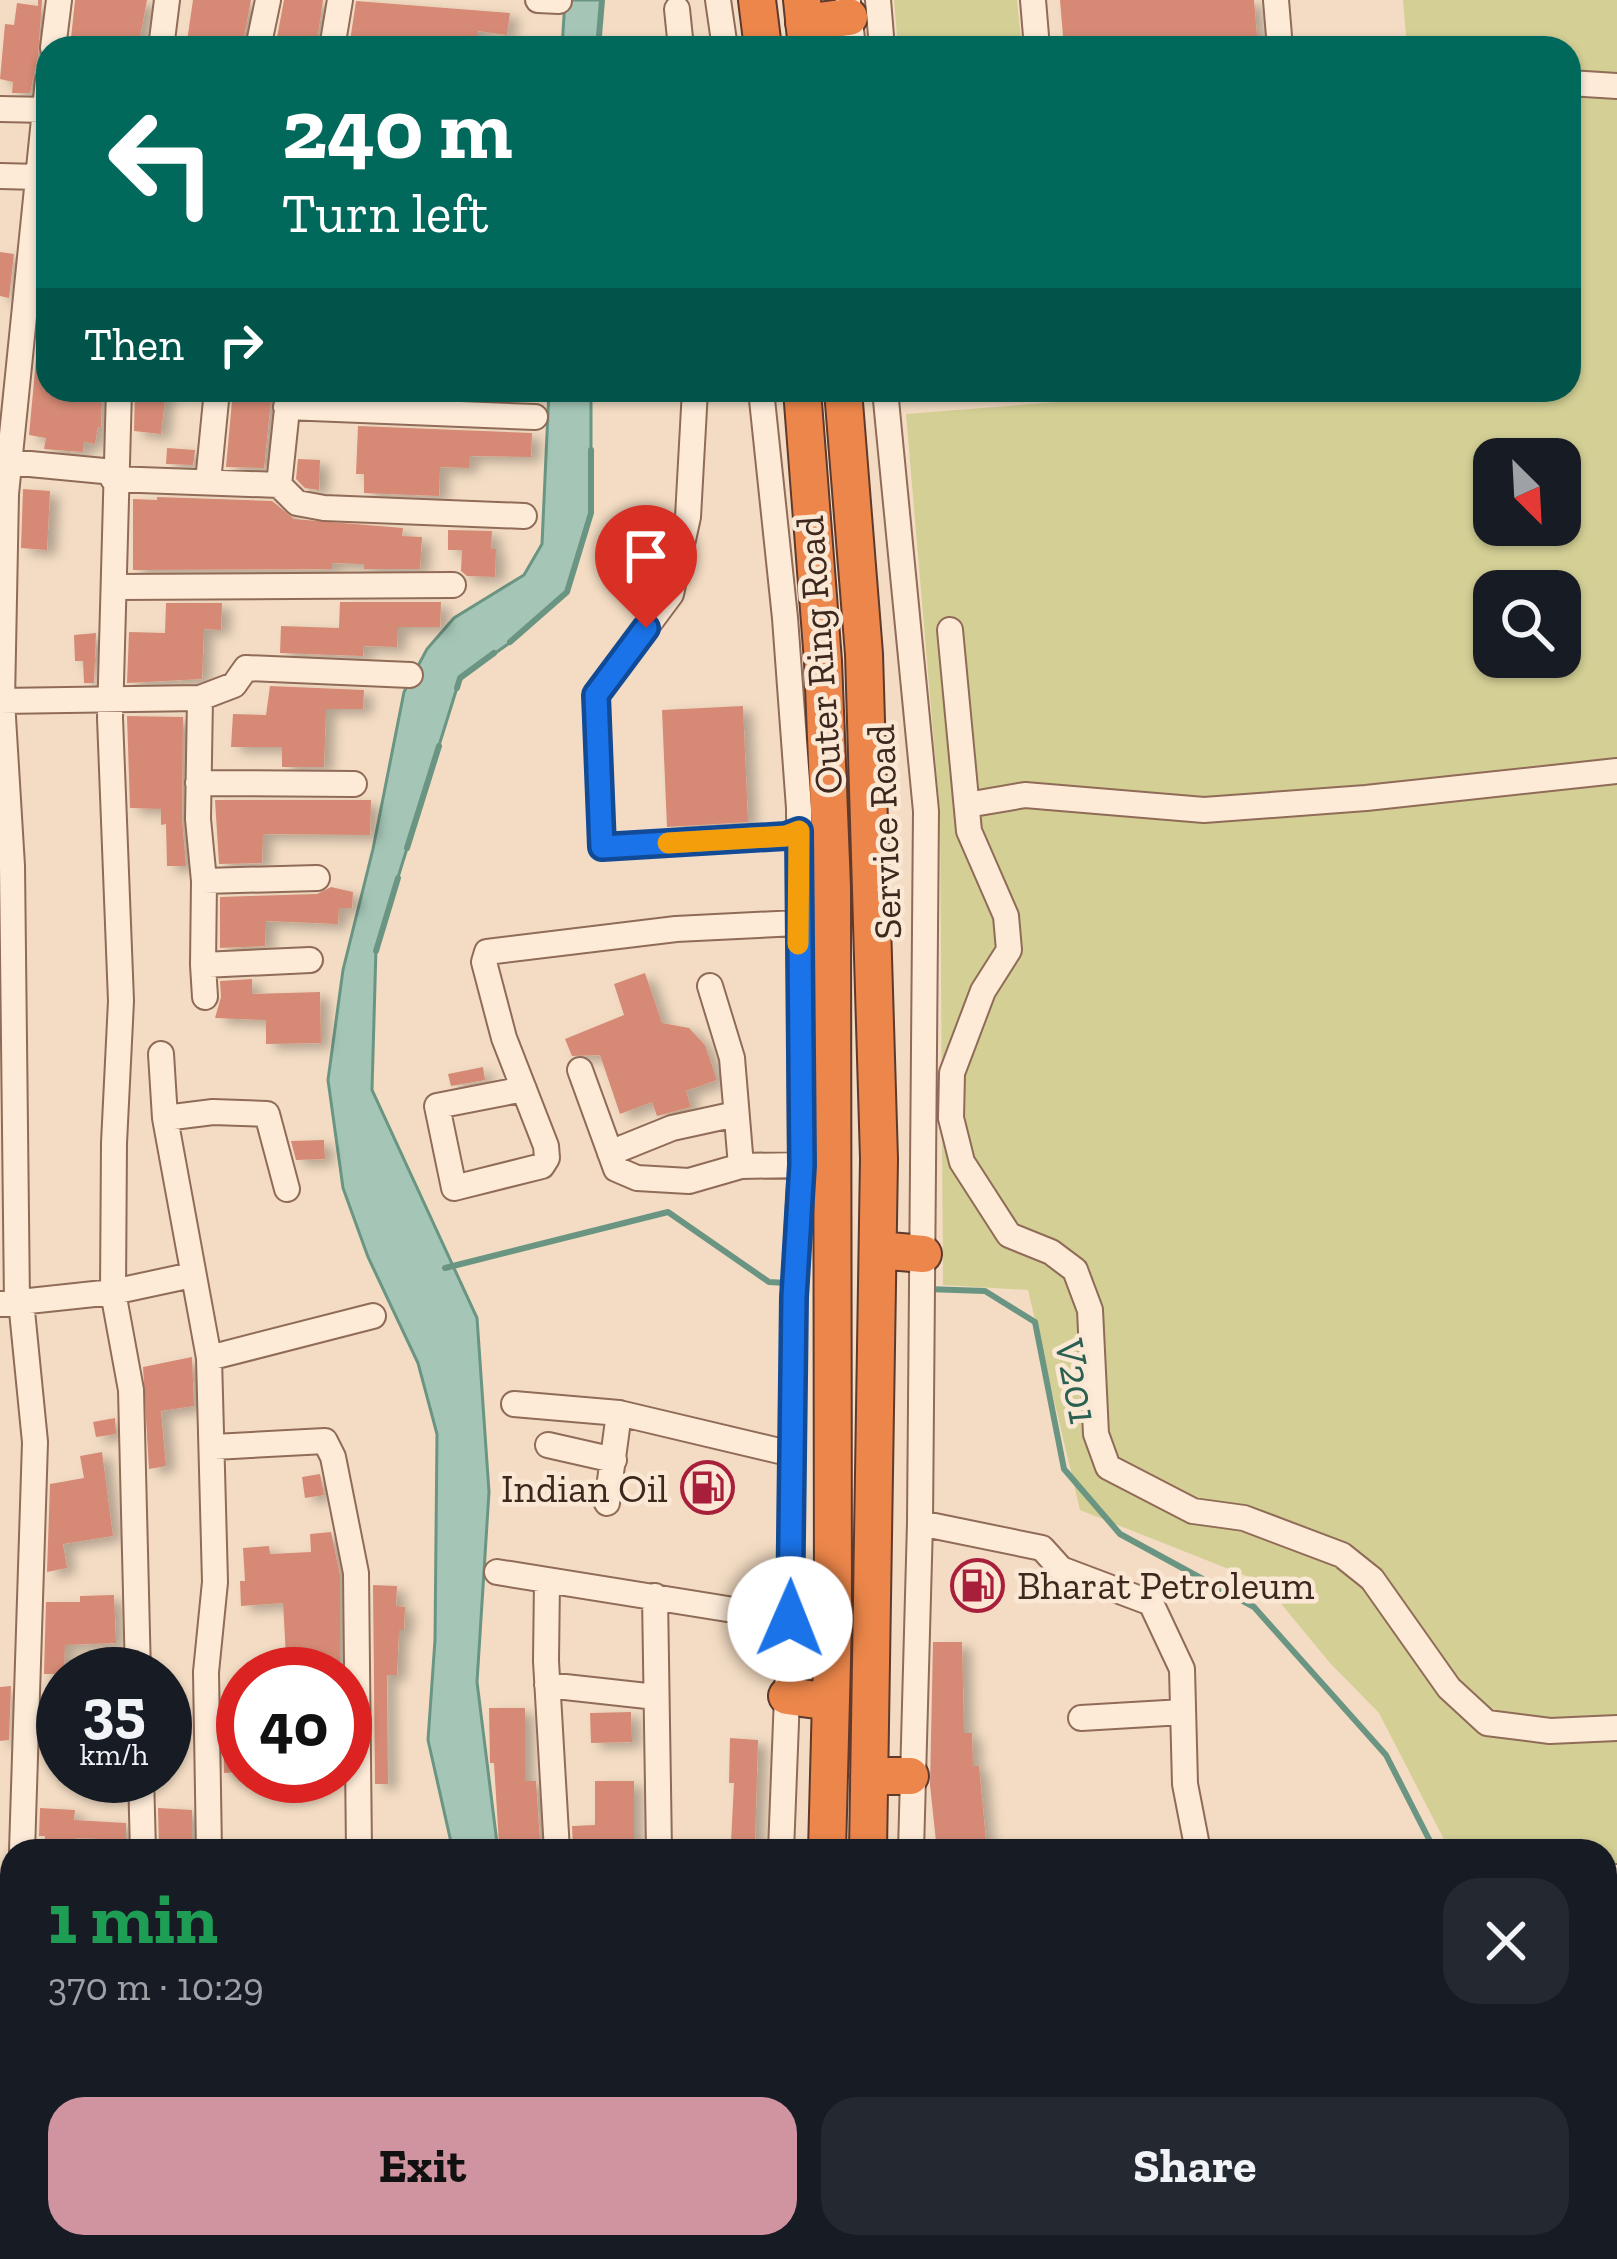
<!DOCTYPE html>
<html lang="en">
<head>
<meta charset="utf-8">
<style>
	:root { --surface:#171b24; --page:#242831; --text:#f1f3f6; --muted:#9ea1a6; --accent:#d094a1 }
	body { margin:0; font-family:"Zilla Slab",serif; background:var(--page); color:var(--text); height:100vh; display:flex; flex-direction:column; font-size:45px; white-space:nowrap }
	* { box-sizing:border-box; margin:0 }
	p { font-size:39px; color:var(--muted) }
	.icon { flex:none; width:66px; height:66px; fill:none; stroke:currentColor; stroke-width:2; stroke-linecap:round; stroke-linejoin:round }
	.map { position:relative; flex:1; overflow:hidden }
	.side { position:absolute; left:0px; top:1839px; width:1617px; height:420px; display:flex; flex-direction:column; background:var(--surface); border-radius:36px 36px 0 0; box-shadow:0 3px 9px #0004 }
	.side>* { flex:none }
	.hud { position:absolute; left:36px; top:36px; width:1545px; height:366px; border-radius:36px; box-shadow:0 3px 9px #0004; background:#00695c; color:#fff; overflow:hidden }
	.needle { width:78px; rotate:156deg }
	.buttons { position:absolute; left:1473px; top:438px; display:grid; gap:24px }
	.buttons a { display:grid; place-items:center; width:108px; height:108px; border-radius:24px; background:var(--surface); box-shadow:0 3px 9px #0004; font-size:60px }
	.speed { position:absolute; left:36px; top:1647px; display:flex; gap:24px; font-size:60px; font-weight:700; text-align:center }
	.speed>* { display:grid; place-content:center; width:156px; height:156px; border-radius:50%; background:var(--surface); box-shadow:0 3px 9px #0004; line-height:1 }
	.speed small { font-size:30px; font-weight:400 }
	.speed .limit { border:18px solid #d22; background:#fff; color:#111 }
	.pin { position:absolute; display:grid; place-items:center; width:102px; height:102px; color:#fff; margin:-123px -51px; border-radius:50% 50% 50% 0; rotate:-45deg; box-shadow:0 0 12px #0007 }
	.pin .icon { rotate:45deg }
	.me { position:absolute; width:132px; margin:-66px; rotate:1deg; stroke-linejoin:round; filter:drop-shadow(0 0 9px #0008) }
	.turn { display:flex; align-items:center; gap:42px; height:252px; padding:0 48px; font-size:54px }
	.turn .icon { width:156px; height:156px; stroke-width:2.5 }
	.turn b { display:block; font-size:84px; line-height:102px }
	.then { display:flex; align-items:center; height:114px; padding:0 48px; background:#0003; gap:24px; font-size:45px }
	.round { display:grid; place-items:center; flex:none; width:126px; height:126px; border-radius:36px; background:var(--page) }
	.overview { display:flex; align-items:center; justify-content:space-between; height:204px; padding:0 48px }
	h1 { font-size:72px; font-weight:700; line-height:90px; color:#1e9e55 }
	.primary-button { display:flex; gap:24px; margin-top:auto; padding:24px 48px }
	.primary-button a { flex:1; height:138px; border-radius:36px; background:var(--accent); color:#111; font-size:48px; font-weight:700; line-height:138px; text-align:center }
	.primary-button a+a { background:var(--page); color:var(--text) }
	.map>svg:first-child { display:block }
	.green { fill:#d3cf95; fill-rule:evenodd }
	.water { fill:#a5c6b6; stroke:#6b9583; stroke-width:3 }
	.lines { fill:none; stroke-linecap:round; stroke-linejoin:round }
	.stream { stroke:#6b9583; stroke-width:6 }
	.building { fill:#d68a74; filter:url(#shadow) }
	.minor-casing { stroke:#906b57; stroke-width:28 }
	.highway-casing { stroke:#5e392c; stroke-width:40 }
	.minor { stroke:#fdebd8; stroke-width:24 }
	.highway { stroke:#ec864a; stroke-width:36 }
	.route-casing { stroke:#114b97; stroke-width:30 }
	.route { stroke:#1a73e8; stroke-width:21 }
	.slow { stroke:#f59e0b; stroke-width:21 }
	.labels { text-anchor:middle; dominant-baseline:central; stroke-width:9; stroke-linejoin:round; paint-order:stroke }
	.street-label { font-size:39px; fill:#3e271d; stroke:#fae7d4 }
	.poi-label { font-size:39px; fill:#3e271d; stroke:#fae7d4; text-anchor:end }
	.water-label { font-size:42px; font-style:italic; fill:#2a6052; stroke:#fae7d4 }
</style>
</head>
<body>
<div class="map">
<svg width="1617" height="2259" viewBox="0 0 1617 2259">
	<defs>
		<filter id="shadow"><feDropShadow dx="9" dy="5.5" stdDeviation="6" flood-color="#0004"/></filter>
	</defs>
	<rect width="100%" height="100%" fill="#f3dcc3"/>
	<path class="green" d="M894,0h123l5,48h-124z
		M1403,0h214v1916l-12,-2v-63h-155l-71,-138 -49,-50 -66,-80 -184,-73 -52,-220 -85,-5 -3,-471 -34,-400 306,-24h357v-342h-162zM1494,459h66v66h-66zM1494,591h66v66h-66z"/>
	<path class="water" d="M565,0h37l-4,48h-36z
		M549,390h42v123l-24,79 -52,47 -55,39 -84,270 -4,142 105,228 12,174 -12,190 21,169h-45l-25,-111 7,-100 2,-206 -19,-71 -50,-106 -25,-69 -15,-108 15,-110 30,-121 31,-157 23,-43 27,-31 70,-43 18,-31z
		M327,2247h49l-3,12h-49z"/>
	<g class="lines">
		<path class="stream" d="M598,48l4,-48
			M510,642l57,-50 24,-79v-63
			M457,688l3,-10 34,-25
			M407,848l32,-102
			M376,951l22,-73
			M445,1268l223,-56 101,70 18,1
			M926,1289l59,2 50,31 29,147 56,65 134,73 132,148 49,96
			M1605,1930l12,-1"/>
	</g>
	<path class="building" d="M38,0h4l-4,55 -8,38h-18l1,-11 -13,-3 5,-55 9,1 3,-22 21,3z
		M75,0h72l-9,48h-68z
		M193,0h58l-9,48h-56z
		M284,0h39l-7,48h-41z
		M1060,0h194l4,48h-194z
		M356,1l154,12 -3,22 -29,-4 -1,17 -78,-8 -1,3 -32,-2v7h-17z
		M0,252l14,2 -5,44 -9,-2z
		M38,338l10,1v51h54l-1,38 -3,-1 -3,17 -11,-2 -1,10 -39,-3 2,-11 -17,-3z
		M135,390h31l-5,44 -27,-3z
		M233,390h39l-8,78 -38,-1z
		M359,390h92l-1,7 -91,-4z
		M358,426l174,7 -1,24 -62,-1v12l-29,-1 -1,29 -75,-3v-19h-8z
		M167,448l28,2 -2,15 -27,-1z
		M298,459l22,1 -1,30 -14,-2 -9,-9z
		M23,489l27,2 -3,59 -26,-2z
		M157,497l115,4 22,18 109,9 -1,8 20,1 -2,32h-56v-5l-32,-1v6l-199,1v-71l24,1z
		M448,530l44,1 -1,18h5l-1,28 -28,-1 -6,-5 1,-21h-14z
		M340,602h101l-1,25h-42l-1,20 -33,-1 -1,10 -83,-3 1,-27 58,2z
		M166,603h56l-1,27 -17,-1 -2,50 -75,4 2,-51 36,1z
		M96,633l-2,50h-10l-1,-22h-8l-1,-26z
		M270,686l94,4 -1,19h-37l-2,58h-42v-20h-51l2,-33 33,1z
		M743,706l5,116 -81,5 -5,-117z
		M127,716l56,1 -1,102 4,47h-19l-1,-42 -5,1v-16l-31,-1z
		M215,800h156l-1,35 -107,-1 -1,29 -43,1z
		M331,887l22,5 -1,16h-13l-1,16 -72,-3 -1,25 -45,2v-51l97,-3z
		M645,973l17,50 27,5 16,17 12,35 -31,11 5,16 -34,9 -5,-14 -32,12 -20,-59 -28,1 -7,-17 59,-24 -10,-31z
		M252,979v15l68,-2 1,51 -55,1v-24l-51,-2 6,-21 -1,-16z
		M483,1067l2,13 -34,6 -3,-12z
		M324,1140l1,19 -29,1 -5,-19z
		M192,1357l2,49 -33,5 5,55 -17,3 -6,-102z
		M115,1418l1,16 -20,3 -3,-15z
		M102,1452l11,84 -50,8 4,24 -20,4 3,-88 34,-6 -4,-22z
		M320,1474l4,21 -19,3 -3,-21z
		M331,1532l9,43v89l-34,1 1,9h-20l-4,-71 -42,3 -1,-25h5l-2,-33 26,-2 1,8 41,-2 -1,-18z
		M373,1585l24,1 -1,20 9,1 -1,23h-5l-2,45h-10l1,109h-13z
		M114,1595l2,48 -51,2 -1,29h-20l2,-72h34v-6z
		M933,1642h29l2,91h8l1,33h6l8,85h-50l-7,-66z
		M11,1686l-2,54 -9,1v-54z
		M243,1696v76l-19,1 -1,-76z
		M489,1708h36v73h11l4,60 -41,3 -5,-81h-4z
		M631,1712l1,30 -41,1 -1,-30z
		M730,1738l28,2 -3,103 -24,-1 3,-59h-5z
		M595,1781h39v70h-61l-1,-25 23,-1z
		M40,1808l35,2 -1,10 52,3v17l-51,-2 -1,13h-30l1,-15h-6z
		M158,1808l34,2v37l-33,-1z"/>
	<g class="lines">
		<defs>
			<path id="minor" d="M538,0l21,1
				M718,0l7,48
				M878,0l4,48
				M1033,0l4,48
				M1276,0l4,48
				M848,2l5,46
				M677,9l4,39
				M53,48l6,-48
				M161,48l6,-48
				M258,48l10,-48
				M332,48l8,-48
				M1569,83l48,3
				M0,109l47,1
				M0,176l39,1
				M119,390l-9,328 11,283 -7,142 -1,149 18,98 7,284
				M289,390l-10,95 18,18 27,5 200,8
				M695,390l-7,127 -17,77 -75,101 6,152 184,-11 13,-5
				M761,390l24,228 14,190 2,357 -7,132 -4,322 -9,232
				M885,390l41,421 -6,712 -9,328
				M286,407l249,10
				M9,462l105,10
				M113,479l166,6
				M208,482l9,-92
				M116,587l337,-2
				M950,630l19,201 37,85 3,34 -26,41 -31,82 -1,45 11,44 47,73 42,17 24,18 15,40 6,124 12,33 85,44 51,7 98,37 30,24 77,109 38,35 63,8 67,-3
				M200,698l-2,121 6,62 113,-3
				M0,701l200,-3 34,-13 12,-17 164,7
				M198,783l156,1
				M967,805l58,-10 179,15 162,-12 251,-27
				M204,881l-1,84 107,-5
				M203,965l2,32
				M710,986l22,72 9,108
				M161,1054l4,64 48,-6 54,2 20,75
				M580,1070l36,99 21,9 52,3 52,-15 60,-1
				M524,1089l-87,17 17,82 88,-22 5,-8 -1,-12 -42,-108 -20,-76 3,-10 189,-23 121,-6
				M165,1118l44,240 6,224 -9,90 3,179
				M610,1153l62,-25 64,-14
				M0,1304l113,-12 79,-17
				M209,1358l164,-42
				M514,1404l105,9 173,41
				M548,1445l66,15
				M214,1447l111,-6 8,16 23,116 3,278
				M607,1503l12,-90
				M920,1523l122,25 19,21 90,34 31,66 3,115 13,67
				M497,1572l293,47
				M547,1580l-1,81 11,190
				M655,1596l4,255
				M547,1685l109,12
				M1081,1718l102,-6
				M141,1776l2,75
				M22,1851l13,-409 -13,-131 -5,-8 -5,-437 -10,-165 4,-207 42,-414
				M1605,1879l12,-2
				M0,2017h12
				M1605,2103l12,-16
				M1605,2140l12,-20
				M1605,2208l12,-6
				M577,2247l1,12
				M684,2247v12
				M914,2247v12
				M1065,2247l4,12
				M1178,2247l3,12
				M1362,2247l7,12
				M135,2259v-12
				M286,2259l3,-12
				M771,2259v-12
				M1413,2259l16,-12
				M1475,2259l14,-12
				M1544,2259l14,-12"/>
			<path id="highway" d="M757,0l6,48
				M802,0l5,48
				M804,23l45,-6
				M802,390l21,271 9,226 1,736 -6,228
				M843,390l21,264 15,505 -11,692
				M878,1250l45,4
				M787,1696l44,6
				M869,1776h41
				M819,2259v-12
				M866,2259v-12"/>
		</defs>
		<use href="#minor" class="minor-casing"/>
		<use href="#highway" class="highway-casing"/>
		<use href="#minor" class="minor"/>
		<use href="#highway" class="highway"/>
	</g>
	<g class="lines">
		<defs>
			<path id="route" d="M646,628l-50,67 6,152 184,-11 13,-5 3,334 -8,132 -4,322"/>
		</defs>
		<use href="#route" class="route-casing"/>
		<use href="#route" class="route"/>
		<path class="slow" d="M668,843l118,-7 13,-5 -1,113"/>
	</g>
	<defs>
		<symbol id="fuel-ring" viewBox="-11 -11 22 22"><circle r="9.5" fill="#fae7d4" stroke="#a71f3a" stroke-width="1.5"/><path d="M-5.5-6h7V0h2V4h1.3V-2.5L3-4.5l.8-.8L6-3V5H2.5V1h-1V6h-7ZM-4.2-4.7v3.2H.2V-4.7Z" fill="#a71f3a"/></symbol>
	</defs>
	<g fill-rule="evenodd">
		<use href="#fuel-ring" x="678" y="1458" width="59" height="59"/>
		<use href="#fuel-ring" x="948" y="1556" width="59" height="59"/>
	</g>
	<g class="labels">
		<g class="street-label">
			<text transform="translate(819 655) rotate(-94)">Outer Ring Road</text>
			<text transform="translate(884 832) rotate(-92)">Service Road</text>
		</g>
		<g class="poi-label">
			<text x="668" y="1488">Indian Oil</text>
			<text x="1017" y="1585" text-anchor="start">Bharat Petroleum</text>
		</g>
		<g class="water-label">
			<text transform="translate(1077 1381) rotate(79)">V201</text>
		</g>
	</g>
</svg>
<div class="buttons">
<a><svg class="needle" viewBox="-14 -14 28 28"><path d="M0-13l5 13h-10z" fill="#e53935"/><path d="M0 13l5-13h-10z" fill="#9ea1a6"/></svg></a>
<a><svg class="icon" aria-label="search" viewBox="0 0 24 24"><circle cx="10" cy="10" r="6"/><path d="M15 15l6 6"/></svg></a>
</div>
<div class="speed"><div>35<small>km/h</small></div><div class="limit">40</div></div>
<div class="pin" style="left:646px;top:628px;background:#d93025"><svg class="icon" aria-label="arrive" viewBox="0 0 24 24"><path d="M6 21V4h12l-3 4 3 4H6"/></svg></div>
<svg class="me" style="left:790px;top:1619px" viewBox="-20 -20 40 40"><circle r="19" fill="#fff"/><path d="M0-13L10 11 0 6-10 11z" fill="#1a73e8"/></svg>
<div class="hud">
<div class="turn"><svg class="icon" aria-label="left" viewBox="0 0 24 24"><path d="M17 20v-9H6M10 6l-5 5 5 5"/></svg><div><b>240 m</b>Turn left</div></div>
<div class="then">Then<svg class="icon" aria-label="right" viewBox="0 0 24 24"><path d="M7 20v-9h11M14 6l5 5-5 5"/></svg></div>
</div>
<section class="side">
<div class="overview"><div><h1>1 min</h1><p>370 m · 10:29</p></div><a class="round"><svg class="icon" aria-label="close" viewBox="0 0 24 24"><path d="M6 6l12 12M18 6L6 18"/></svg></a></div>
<div class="primary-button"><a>Exit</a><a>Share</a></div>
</section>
</div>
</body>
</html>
